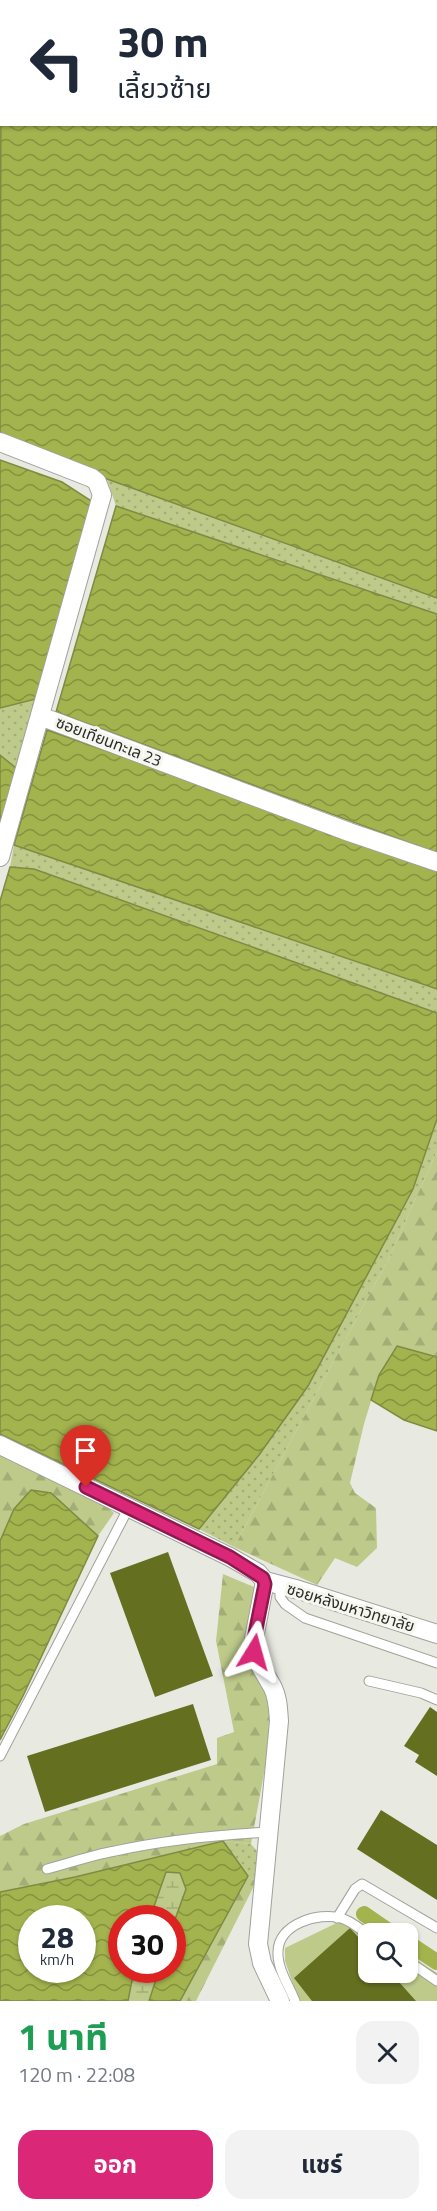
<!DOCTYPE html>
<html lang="th">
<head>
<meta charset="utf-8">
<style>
	:root { --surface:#fff; --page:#f2f2f3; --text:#1f2937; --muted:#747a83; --accent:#db2777 }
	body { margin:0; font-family:"Titillium Web","Noto Sans Thai",sans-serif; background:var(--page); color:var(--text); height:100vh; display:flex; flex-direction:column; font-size:22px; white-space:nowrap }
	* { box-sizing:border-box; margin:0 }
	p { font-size:20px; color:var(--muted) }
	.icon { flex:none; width:33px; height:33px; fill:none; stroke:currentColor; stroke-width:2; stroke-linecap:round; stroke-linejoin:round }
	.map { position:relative; height:2001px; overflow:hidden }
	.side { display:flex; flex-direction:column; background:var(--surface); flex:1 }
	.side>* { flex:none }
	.guide { position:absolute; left:0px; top:0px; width:438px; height:126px; box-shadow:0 2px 4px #0004; background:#fff; color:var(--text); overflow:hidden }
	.buttons { position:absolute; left:358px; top:1923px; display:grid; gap:12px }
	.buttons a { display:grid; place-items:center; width:60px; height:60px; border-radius:12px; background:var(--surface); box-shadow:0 2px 4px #0004; font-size:30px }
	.speed { position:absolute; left:18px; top:1905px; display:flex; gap:12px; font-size:30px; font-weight:700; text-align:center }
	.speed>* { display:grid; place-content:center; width:78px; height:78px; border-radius:50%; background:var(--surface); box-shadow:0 2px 4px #0004; line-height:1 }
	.speed small { font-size:15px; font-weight:400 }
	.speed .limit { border:9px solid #d22; background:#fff; color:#111 }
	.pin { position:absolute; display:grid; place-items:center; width:51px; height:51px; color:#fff; margin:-62px -26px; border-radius:50% 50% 50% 0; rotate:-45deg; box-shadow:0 0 6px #0007 }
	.pin .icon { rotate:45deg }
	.me { position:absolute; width:66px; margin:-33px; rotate:8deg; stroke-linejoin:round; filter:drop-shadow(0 0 4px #0008) }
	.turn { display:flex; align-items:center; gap:21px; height:126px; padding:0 18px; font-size:27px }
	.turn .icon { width:78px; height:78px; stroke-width:2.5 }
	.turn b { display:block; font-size:42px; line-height:51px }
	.round { display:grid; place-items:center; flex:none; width:63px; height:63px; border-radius:18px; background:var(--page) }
	.headline { display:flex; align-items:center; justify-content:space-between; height:102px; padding:0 18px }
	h1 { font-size:36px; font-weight:700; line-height:45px; color:#1e9e55 }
	.primary-button { display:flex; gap:12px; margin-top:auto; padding:12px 18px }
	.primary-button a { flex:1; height:69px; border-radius:18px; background:var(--accent); color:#fff; font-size:24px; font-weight:700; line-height:69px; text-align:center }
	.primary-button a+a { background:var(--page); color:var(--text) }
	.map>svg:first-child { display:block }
	.grass { fill:url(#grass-dots) }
	.forest { fill:url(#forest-firs) }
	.wetland { fill:url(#wetland-marsh) }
	.park { fill:#beca8a }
	.water { fill:url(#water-waves); stroke:#7f8a42; stroke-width:1.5; fill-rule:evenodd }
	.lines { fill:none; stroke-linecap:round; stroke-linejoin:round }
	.canal { stroke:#a3b34d; stroke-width:16 }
	.river { stroke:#a3b34d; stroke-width:28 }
	.building { fill:#646f20 }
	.lane-casing { stroke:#a0a29b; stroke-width:11 }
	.street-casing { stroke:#a0a29b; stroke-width:20 }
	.lane { stroke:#fff; stroke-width:9 }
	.street { stroke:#fff; stroke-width:18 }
	.route-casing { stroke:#8e194d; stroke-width:15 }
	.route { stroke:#db2777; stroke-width:10 }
	.labels { text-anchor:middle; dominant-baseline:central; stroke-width:6; stroke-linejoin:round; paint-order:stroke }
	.street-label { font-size:16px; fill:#2b2c29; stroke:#f5f7ef }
</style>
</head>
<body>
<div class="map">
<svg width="437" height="2001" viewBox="0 0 437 2001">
	<defs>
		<pattern id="grass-dots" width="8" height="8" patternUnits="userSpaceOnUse" patternTransform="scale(1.5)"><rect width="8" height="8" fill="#beca8a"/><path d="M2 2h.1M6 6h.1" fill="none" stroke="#a3ae77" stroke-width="1.8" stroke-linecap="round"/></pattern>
		<pattern id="forest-firs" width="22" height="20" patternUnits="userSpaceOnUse" patternTransform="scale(1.5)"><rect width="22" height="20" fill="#beca8a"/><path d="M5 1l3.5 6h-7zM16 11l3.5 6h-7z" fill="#a3ae77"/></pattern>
		<pattern id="wetland-marsh" width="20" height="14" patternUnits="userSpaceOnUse" patternTransform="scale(1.5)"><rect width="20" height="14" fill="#beca8a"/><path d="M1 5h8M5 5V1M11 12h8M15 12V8" fill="none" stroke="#a3ae77"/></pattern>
		<pattern id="water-waves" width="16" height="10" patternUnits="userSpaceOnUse" patternTransform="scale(1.5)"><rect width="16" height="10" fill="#a3b34d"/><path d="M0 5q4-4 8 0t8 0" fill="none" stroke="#859240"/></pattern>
	</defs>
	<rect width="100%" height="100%" fill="#e8eae2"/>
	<path class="grass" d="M107,479l330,119v16l-321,-108z
		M36,699l-20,69 -16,-13v-47z
		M14,845l423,144v24l-403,-144 -24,-2z
		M437,1119v32l-48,107 -155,289 -35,-18 60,-74 49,-69 105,-197z
		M223,1841l28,3 7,8 -2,30 -8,-6z"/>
	<path class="forest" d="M0,0h199l-197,2 -2,57z
		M437,1151v206l-39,-11 -19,29 -15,49 -14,59 5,10 21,15 1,40 -20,19 -22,-9 -18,27 -83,-38 155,-289z
		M0,1452l94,45 20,16 -16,23 -47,-43 -37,16 -14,32z
		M223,1574l31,13 -6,74 22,40 -3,56 -16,87 -28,-3 -148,36 -75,15v-56l24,-12 193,-60v-26l17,-6 -18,-91z
		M248,1876l8,6 -60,119h-16z"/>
	<path class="wetland" d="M165,1872h16l5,17 -13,36 -1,-7h-22z
		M134,1970h25l-10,31h-21z"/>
	<path class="park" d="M351,1916l26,17 -8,1v38h39v-18l29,19v28h-138l-14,-40v-13z"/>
	<path class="water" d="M336,0h101v86l-1,-84 -101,-1z
		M1,58l1,66h434l1,-21v495l-330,-119 -107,-46z
		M0,460l62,22 31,20 -57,197 -36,9z
		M116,506l321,108v239l-381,-141z
		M47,730l390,137v122l-423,-144z
		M0,755l16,13 -16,61z
		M10,867l24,2 403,144v106l-24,70 -105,197 -49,69 -60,74 -199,-95v-533z
		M397,1346l40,11v74l-33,-11 -33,-20 8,-25z
		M31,1490l20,3 47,43 -75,160 -23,44v-199l14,-32z
		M223,1841l25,35 -68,125h-31l10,-31h13l1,-45 13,-36 -6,-16 -14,-1 -16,46h-28v52h12l-6,31h-128v-109l75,-15zM32,1918h50v52h-50z"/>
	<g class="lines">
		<path class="canal" d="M364,1914l29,20
			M408,1943l29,19"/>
		<path class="river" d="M13,2l5,-2"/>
	</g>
	<path class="building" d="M168,1552l45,124 -58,21 -45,-124z
		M193,1704l18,56 -166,52 -18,-56z
		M430,1707l7,5v64l-22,-14 4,-7 -15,-9z
		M381,1810l56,35v55l-80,-51z
		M350,1928l19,21v23h21l26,29h-104l-18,-23z"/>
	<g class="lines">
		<defs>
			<path id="lane" d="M280,1585v12l5,7 20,14 132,45
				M369,1681l52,12 16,7
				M0,1756l129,-249
				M47,1869c23,-6 45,-14 68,-18 50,-11 101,-16 153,-19
				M337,1918l18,-29 7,-5 75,44
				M408,1961l29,20
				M295,2001c-6,-15 -18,-33 -17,-49 0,-28 40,-40 63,-34 10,3 19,11 28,17"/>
			<path id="street" d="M0,442l92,36 5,4 5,13 -102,362
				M40,716l309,116 88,30
				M0,1445l230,112 28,16 7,8 -12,63c1,16 13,30 20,44 5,10 5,21 6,33l-21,223 4,19 18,38
				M265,1581l34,9 138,44"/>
		</defs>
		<use href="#lane" class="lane-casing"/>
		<use href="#street" class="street-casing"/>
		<use href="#lane" class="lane"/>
		<use href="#street" class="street"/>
	</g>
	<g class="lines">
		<defs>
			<path id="route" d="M86,1487l144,70 33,21 2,6 -12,60 1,8"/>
		</defs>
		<use href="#route" class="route-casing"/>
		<use href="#route" class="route"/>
	</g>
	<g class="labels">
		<g class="street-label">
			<text transform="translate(109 741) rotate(21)">ซอยเทียนทะเล 23</text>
			<text transform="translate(351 1607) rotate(17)">ซอยหลังมหาวิทยาลัย</text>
		</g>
	</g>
</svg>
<div class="buttons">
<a><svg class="icon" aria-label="search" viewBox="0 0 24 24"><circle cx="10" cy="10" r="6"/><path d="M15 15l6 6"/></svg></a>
</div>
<div class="speed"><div>28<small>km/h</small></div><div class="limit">30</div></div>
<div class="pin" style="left:86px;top:1487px;background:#d93025"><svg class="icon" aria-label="arrive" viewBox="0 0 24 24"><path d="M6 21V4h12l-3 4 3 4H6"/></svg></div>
<svg class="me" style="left:254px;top:1652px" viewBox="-20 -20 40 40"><path d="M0-17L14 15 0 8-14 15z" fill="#db2777" stroke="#fff" stroke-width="4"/></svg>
<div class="guide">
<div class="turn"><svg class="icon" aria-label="left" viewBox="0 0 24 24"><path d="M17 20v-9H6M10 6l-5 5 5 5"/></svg><div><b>30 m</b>เลี้ยวซ้าย</div></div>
</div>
</div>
<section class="side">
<div class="headline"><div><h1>1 นาที</h1><p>120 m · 22:08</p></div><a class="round"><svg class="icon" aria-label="close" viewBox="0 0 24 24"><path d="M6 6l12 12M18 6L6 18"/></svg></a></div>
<div class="primary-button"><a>ออก</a><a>แชร์</a></div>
</section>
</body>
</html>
